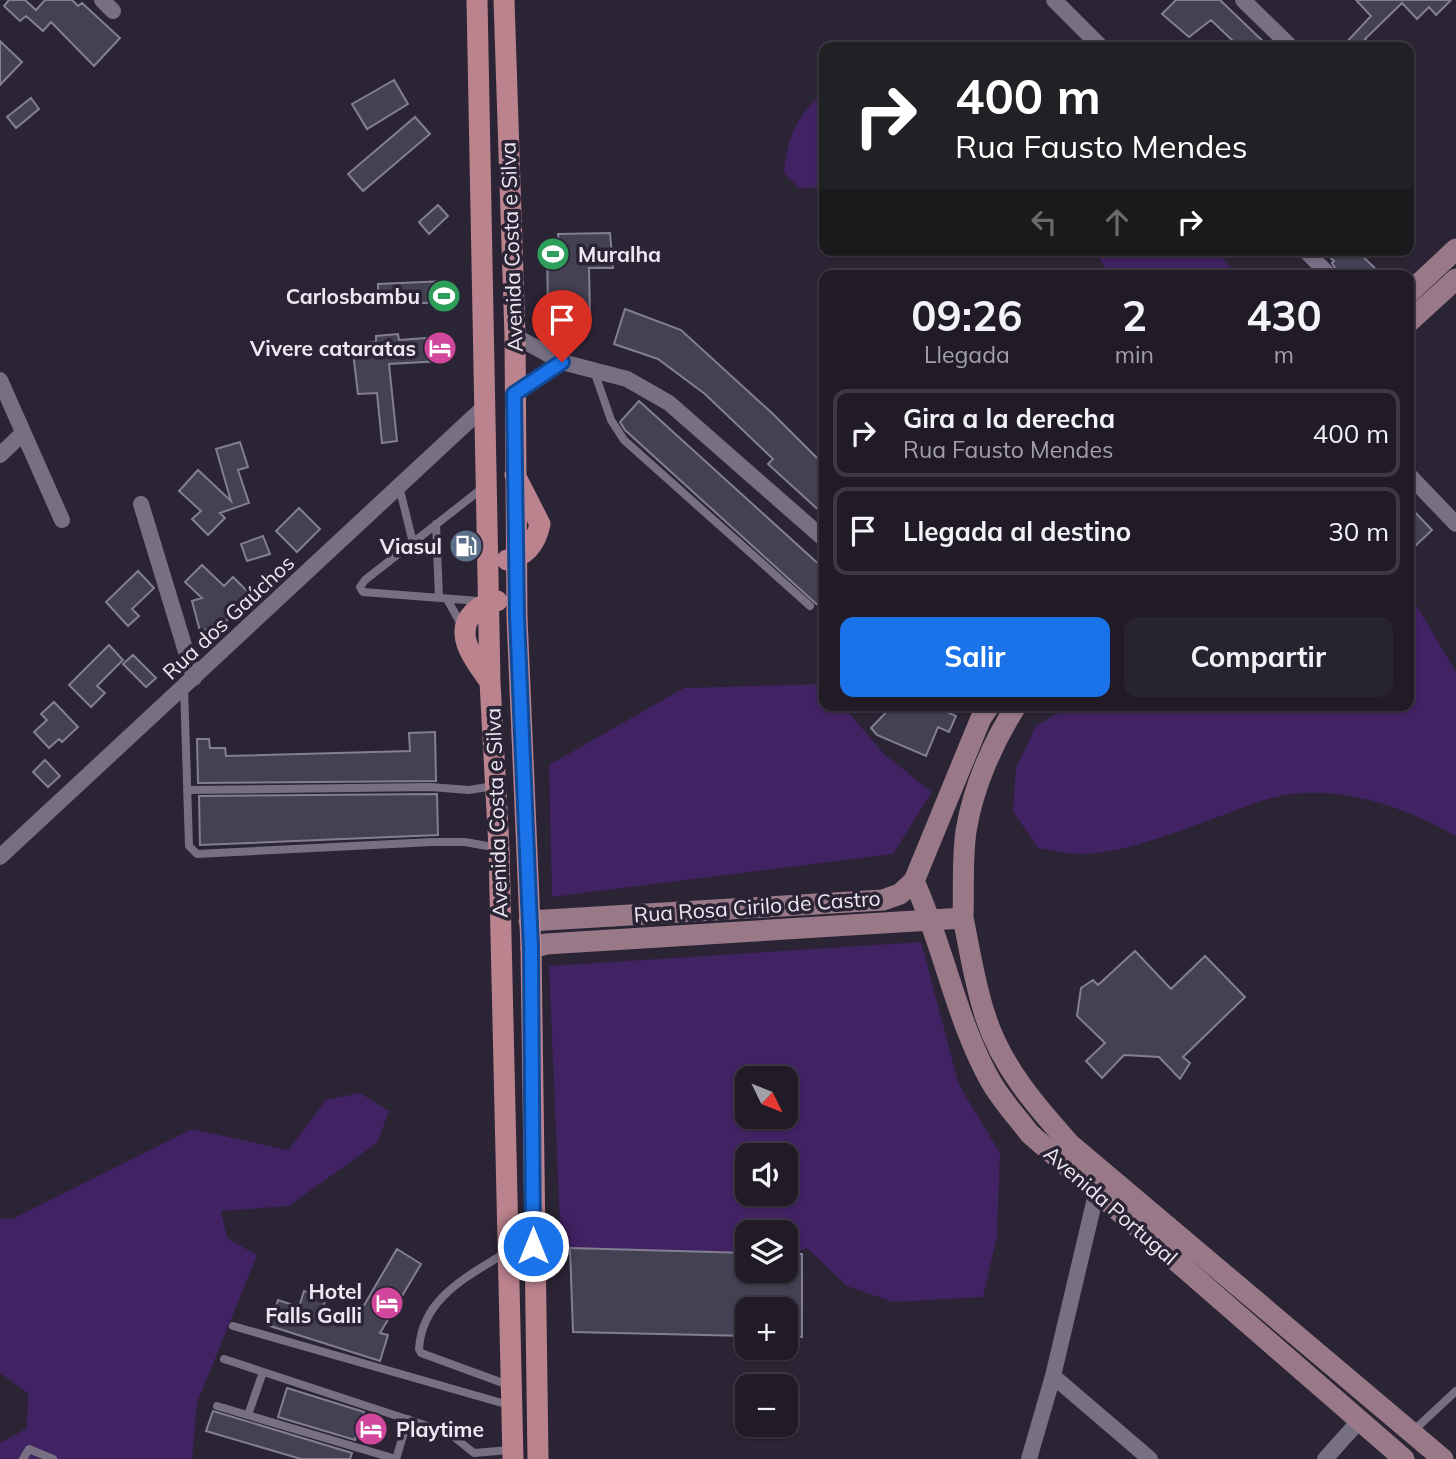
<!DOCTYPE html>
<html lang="es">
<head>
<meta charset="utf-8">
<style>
	:root { --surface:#201b27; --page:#28242f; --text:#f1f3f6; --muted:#a2a1a7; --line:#3d3944; --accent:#1a73e8 }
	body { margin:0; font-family:Mulish,sans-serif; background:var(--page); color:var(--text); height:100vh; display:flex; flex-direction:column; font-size:26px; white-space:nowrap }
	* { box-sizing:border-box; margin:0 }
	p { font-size:23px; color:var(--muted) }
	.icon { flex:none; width:38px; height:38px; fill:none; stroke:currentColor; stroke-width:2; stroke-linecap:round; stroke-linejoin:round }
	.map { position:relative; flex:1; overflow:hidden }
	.drawer { position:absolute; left:819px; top:270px; width:595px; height:441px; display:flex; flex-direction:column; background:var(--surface); border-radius:14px; box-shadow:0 2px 5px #0004,0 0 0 2px var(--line) }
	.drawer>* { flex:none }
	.guide { position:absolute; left:819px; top:42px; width:595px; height:214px; border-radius:14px; box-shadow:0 2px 5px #0004,0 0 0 2px var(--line); background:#202124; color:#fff; overflow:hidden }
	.needle { width:46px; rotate:133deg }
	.tools { position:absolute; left:735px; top:1066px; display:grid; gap:14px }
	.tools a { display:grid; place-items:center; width:63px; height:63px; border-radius:14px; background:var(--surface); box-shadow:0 2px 5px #0004,0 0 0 2px var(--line); font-size:35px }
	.pin { position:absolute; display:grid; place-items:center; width:60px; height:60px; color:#fff; margin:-72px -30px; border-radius:50% 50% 50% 0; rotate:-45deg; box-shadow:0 0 7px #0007 }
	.pin .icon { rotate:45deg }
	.me { position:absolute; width:77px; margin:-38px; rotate:0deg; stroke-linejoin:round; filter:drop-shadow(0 0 5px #0008) }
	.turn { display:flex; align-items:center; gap:24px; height:147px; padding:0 21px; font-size:32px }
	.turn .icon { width:91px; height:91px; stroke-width:2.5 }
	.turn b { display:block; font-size:49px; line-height:60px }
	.lanes { display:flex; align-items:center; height:66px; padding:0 21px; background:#0003; justify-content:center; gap:35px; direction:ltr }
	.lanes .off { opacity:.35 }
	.eta { display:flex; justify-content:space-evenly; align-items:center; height:119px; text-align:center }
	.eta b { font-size:42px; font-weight:700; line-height:49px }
	.primary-button { display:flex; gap:14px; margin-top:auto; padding:14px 21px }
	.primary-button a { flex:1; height:80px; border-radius:14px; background:var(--accent); color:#fff; font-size:28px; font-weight:700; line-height:80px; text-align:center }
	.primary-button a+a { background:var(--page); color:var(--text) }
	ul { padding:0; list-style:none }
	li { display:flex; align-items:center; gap:21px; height:88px; margin:0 14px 10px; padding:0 7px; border:4px solid var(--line); border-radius:14px }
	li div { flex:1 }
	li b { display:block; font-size:26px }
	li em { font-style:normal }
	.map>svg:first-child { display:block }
	.green { fill:#412262; fill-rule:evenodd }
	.building { fill:#444153; stroke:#827f93; stroke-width:2 }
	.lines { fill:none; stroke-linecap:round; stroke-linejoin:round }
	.lane { stroke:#777083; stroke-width:8 }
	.street { stroke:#777083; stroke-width:16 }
	.secondary { stroke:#997988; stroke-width:21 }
	.primary { stroke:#bb838e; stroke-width:21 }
	.route-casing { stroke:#114b97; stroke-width:18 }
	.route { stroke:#1a73e8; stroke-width:12 }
	.labels { text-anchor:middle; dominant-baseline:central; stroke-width:7; stroke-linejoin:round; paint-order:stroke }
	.street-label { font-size:21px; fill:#ede9f4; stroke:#2b2434 }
	.poi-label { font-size:21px; font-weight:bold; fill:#ede9f4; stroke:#2b2434; text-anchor:end }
</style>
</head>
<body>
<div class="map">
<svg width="1456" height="1459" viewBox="0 0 1456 1459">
	<rect width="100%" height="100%" fill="#2b2434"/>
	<path class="green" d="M824,92v94l-24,3 -16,-16c3,-34 13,-59 40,-81z
		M1093,250h121l24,25h-127z
		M1409,606h8l39,66v164c-46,-26 -100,-46 -153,-43 -30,1 -60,15 -88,25 -34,13 -98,37 -134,36 -14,0 -29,-4 -43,-6l-25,-37 3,-44 20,-41 35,-21h338v-33l7,-16 -7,-9z
		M823,684l1,21h18l43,50 47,37 -39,62 -341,43 -3,-132 135,-77z
		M921,942l38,143 41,68 -3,83 -14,61 -90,5 -46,-16 -40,-38 -21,7v-23h-39v33l-147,-17 -39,1 -12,-283zM747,1078h39v38h-39zM747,1155h39v39h-39z
		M360,1093l29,18 -12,32 -88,63 -68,5 6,27 30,17 -60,148 -5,56h-192v-16l27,-15 1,-35 -28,-20v-155l12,1 180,-90 96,21 38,-50z"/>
	<path class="building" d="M9,0h16l11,10 9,-10h27l6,6 4,-3 38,35 -26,28 -43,-44 -8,9 -17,-15 -6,5 -16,-15z
		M1176,0h44l49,47h-41l6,-5 -23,-22 -22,17 -27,-23z
		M1356,0h95l-15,15 -7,-8 -12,12 -15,-16 -37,36 7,8h-30l29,-31z
		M0,41l22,21 -22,23z
		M394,80l14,24 -41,25 -15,-25z
		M31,98l8,11 -23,19 -9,-11z
		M415,117l15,17 -67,57 -15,-17z
		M438,205l10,11 -19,18 -10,-12z
		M610,233l3,35h-24l1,49 -42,1 -1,-75 12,-1 -1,-8z
		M1322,250h34l26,25h-43l-7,-12 2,-2z
		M446,281l1,21 -69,3v-21z
		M625,309l56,21 92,84 51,51v50l-56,-51 5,-5 -68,-65 -47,-35 -44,-15z
		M398,334l1,6 40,-3 2,24 -52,3 8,77 -15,2 -5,-50 -19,1 -6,-50 24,-2v-6z
		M639,401l185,168v42l-199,-181 -5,-8z
		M240,442l8,25 -10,3 11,33 -29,10 5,5 -17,17 -16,-16 9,-8 -22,-20 19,-21 33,31 -15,-52z
		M1409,506l23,24 -23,22z
		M299,508l21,21 -23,23 -21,-21z
		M263,536l7,18 -23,7 -6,-17z
		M202,565l22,21 9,-9 18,18 -26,27 1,2 -26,7 -8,-30 10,-3 -17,-16z
		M138,571l16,17 -22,21 7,7 -11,10 -22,-24z
		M109,645l14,15 -26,26 8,7 -14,14 -22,-22z
		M133,655l23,23 -10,9 -23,-23z
		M54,702l24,25 -16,15 -3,-3 -10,9 -15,-16 13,-12 -6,-6z
		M893,705h48l-1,4 16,7 -7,16 -11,-5 -12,29 -49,-21 -6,-7z
		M435,732l1,49 -238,2 -1,-44h12l1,9h15l1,8 184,-5 -1,-18z
		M45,760l15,16 -12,11 -15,-15z
		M437,794l1,41 -238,10 -1,-49z
		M1135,951l36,38 34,-33 40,41 -62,60 7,6 -10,16 -21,-22 -35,-2 -22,23 -16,-17 19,-18 -28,-27 4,-28 12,-8 5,5z
		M570,1248l177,5v17h39v-16h16v83l-16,-1v-27h-39v27l-174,-4z
		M397,1249l24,15 -41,69 8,2 -8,26 -110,-35 8,-26 21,7 5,-16 22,7 -5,16 32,10z
		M287,1388l77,24 -9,28 -77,-23z
		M213,1411l139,42 -2,6h-49l-95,-28z"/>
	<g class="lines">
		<path class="lane" d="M594,371l17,49 13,20 186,166
			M399,486l14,57
			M436,524l3,74
			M447,599l15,27
			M479,601l-116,-9 -3,-5 5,-7 119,-93
			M184,687l5,159 8,8 235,-12h33l33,6
			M187,790l243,-3 39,3 25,-4
			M505,1253c-38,24 -83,45 -86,96l2,4 90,33
			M233,1326l276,79
			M224,1359l225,74 25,20 36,-3
			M217,1406l179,53 12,-40
			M248,1415l15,-43
			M1412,1432l44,-41
			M23,1459l6,-10 24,10"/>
		<path class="street" d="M102,0l11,11
			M1054,0l47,47
			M1243,0l48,47
			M1305,250l24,25
			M515,336l47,26 65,17 42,24 155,136
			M0,380l62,140
			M514,394l48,-32
			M0,455l23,-22
			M1409,475l47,49
			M141,504l53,174
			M0,857l484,-450
			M1053,1376l97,83
			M1029,1459l24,-83 43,-182
			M1325,1459l35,-39"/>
		<path class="secondary" d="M1409,293l47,-44
			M1409,322l47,-43
			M914,881c30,66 42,139 77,201 11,19 26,35 39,52l374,325
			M963,918c7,33 12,68 23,100 16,49 50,88 84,126l373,315
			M529,921l354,-21 17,-6 14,-13 67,-163 9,-13
			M531,948l15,-4 417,-26c1,-29 -1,-59 3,-87 7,-43 27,-90 51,-126"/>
		<path class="primary" d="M477,0l13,682 9,166 14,611
			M504,0l11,336 2,281 14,331 7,511
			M507,560c19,-4 29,-17 33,-36l-25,-49
			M490,682c-13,-19 -38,-47 -17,-69 7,-7 14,-11 24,-12"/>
	</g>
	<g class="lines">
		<defs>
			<path id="route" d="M533,1246l-2,-298 -14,-331 -3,-223 48,-32"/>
		</defs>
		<use href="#route" class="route-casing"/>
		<use href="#route" class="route"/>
	</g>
	<defs>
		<symbol id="stadium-disc" viewBox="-11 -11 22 22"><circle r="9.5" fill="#2e9e5b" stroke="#2b2434"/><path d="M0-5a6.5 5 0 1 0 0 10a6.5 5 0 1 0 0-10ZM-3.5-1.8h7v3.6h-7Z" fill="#fff"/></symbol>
		<symbol id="hotel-disc" viewBox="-11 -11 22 22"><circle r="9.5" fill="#d1479c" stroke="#2b2434"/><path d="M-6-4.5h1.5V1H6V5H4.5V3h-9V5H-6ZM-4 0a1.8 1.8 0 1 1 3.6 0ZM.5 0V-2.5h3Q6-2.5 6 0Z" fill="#fff"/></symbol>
		<symbol id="fuel-disc" viewBox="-11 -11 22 22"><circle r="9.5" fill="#5c6f8a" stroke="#2b2434"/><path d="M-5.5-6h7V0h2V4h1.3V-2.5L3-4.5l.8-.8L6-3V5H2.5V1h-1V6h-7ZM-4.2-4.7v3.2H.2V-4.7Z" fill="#fff"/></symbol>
	</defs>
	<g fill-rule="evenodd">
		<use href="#stadium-disc" x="534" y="235" width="38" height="38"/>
		<use href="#stadium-disc" x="425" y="277" width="38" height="38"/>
		<use href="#hotel-disc" x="421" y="329" width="38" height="38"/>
		<use href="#fuel-disc" x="447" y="527" width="38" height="38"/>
		<use href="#hotel-disc" x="368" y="1284" width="38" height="38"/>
		<use href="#hotel-disc" x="352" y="1410" width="38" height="38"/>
	</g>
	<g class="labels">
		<g class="street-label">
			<text transform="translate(511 247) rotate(-92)">Avenida Costa e Silva</text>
			<text transform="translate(228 617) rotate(-43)">Rua dos Gaúchos</text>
			<text transform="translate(496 813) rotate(-92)">Avenida Costa e Silva</text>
			<text transform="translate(757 906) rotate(-4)">Rua Rosa Cirilo de Castro</text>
			<text transform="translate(1111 1205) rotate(41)">Avenida Portugal</text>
		</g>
		<g class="poi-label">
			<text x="578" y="254" text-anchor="start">Muralha</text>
			<text x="420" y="296">Carlosbambu</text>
			<text x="416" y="348">Vivere cataratas</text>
			<text x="442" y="546">Viasul</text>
			<text x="362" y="1291">Hotel<tspan x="362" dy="24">Falls Galli</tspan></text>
			<text x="396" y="1429" text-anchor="start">Playtime</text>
		</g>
	</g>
</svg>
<div class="tools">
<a><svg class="needle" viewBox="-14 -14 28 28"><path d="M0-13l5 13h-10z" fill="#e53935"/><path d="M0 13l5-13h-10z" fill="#a2a1a7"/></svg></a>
<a><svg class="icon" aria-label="sound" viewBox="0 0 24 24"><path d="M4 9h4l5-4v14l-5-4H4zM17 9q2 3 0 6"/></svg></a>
<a><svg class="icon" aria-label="layers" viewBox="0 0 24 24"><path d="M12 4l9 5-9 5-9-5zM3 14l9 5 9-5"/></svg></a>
<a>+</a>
<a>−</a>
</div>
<div class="pin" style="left:562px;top:362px;background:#d93025"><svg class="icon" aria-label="arrive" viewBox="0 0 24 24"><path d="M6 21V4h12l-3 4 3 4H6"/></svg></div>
<svg class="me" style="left:533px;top:1246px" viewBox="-20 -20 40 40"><circle r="17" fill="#1a73e8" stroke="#fff" stroke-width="3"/><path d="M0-11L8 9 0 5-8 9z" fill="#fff"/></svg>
<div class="guide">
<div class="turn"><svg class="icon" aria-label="right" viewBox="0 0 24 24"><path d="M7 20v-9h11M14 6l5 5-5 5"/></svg><div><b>400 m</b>Rua Fausto Mendes</div></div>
<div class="lanes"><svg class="icon off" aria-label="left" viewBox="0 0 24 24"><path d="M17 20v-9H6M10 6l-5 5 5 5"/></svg><svg class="icon off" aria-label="ahead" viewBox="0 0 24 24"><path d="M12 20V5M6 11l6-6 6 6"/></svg><svg class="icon" aria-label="right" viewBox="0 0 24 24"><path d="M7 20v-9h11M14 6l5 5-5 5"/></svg></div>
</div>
<section class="drawer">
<div class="eta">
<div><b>09:26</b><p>Llegada</p></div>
<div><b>2</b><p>min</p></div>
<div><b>430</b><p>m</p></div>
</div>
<ul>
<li><svg class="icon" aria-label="right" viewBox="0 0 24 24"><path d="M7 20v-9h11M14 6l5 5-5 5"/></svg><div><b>Gira a la derecha</b><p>Rua Fausto Mendes</p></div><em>400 m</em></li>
<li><svg class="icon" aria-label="arrive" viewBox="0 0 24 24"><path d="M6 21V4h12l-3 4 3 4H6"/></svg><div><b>Llegada al destino</b></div><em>30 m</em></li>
</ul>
<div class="primary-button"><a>Salir</a><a>Compartir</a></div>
</section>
</div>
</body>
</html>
